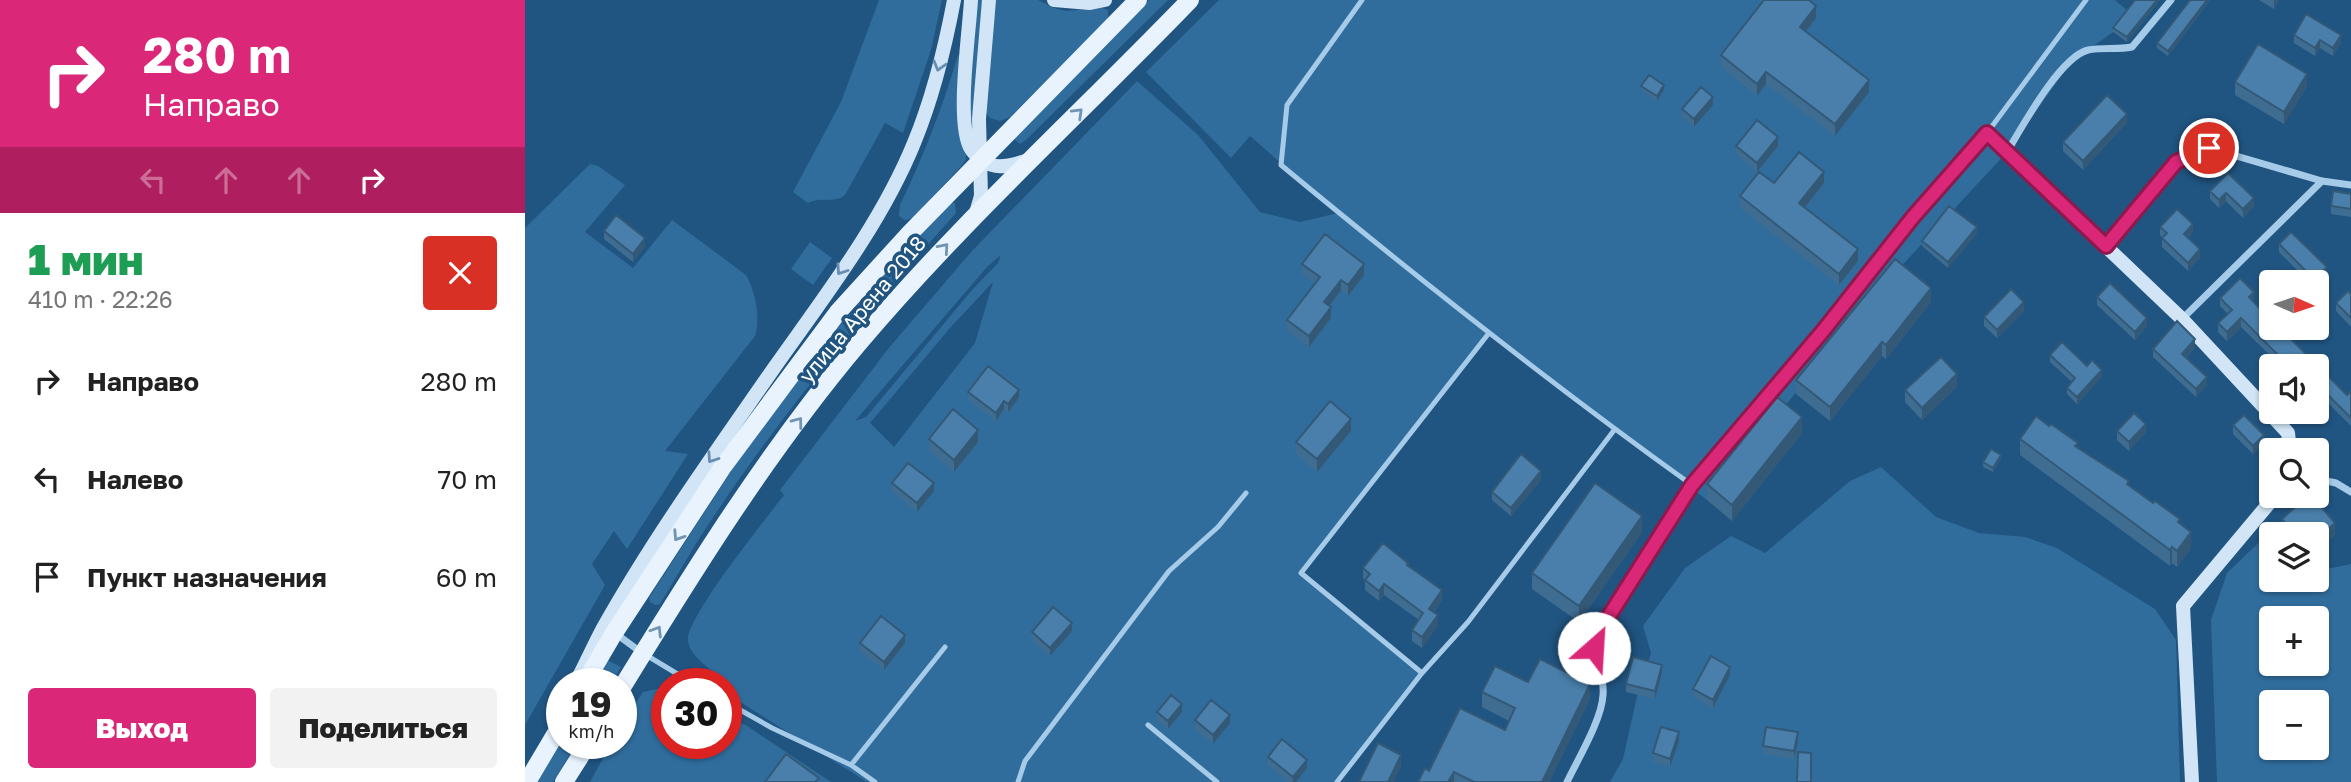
<!DOCTYPE html>
<html lang="ru">
<head>
<meta charset="utf-8">
<style>
	:root { --surface:#fff; --page:#f2f2f2; --text:#222; --muted:#767676; --accent:#db2777 }
	body { margin:0; font-family:"Golos Text",sans-serif; background:var(--page); color:var(--text); height:100vh; display:flex; flex-direction:column; font-size:26px; white-space:nowrap }
	* { box-sizing:border-box; margin:0 }
	p { font-size:23px; color:var(--muted) }
	.icon { flex:none; width:38px; height:38px; fill:none; stroke:currentColor; stroke-width:2; stroke-linecap:round; stroke-linejoin:round }
	.map { position:relative; flex:1; overflow:hidden }
	.side { display:flex; flex-direction:column; background:var(--surface); width:525px }
	.side>* { flex:none }
	.hud { background:#db2777; color:#fff; overflow:hidden }
	.needle { width:46px; rotate:93deg }
	.fabs { position:absolute; left:1734px; top:270px; display:grid; gap:14px }
	.fabs a { display:grid; place-items:center; width:70px; height:70px; border-radius:7px; background:var(--surface); box-shadow:0 2px 5px #0004; font-size:35px }
	.speed { position:absolute; left:21px; top:668px; display:flex; gap:14px; font-size:35px; font-weight:700; text-align:center }
	.speed>* { display:grid; place-content:center; width:91px; height:91px; border-radius:50%; background:var(--surface); box-shadow:0 2px 5px #0004; line-height:1 }
	.speed small { font-size:18px; font-weight:400 }
	.speed .limit { border:10px solid #d22; background:#fff; color:#111 }
	.pin { position:absolute; display:grid; place-items:center; width:60px; height:60px; color:#fff; margin:-30px; border:4px solid #fff; border-radius:50%; box-shadow:0 2px 7px #0007 }
	.me { position:absolute; width:77px; margin:-38px; rotate:26deg; stroke-linejoin:round; filter:drop-shadow(0 0 5px #0008) }
	.turn { display:flex; align-items:center; gap:24px; height:147px; padding:0 28px; font-size:32px }
	.turn .icon { width:91px; height:91px; stroke-width:2.5 }
	.turn b { display:block; font-size:49px; line-height:60px }
	.lanes { display:flex; align-items:center; height:66px; padding:0 28px; background:#0003; justify-content:center; gap:35px; direction:ltr }
	.lanes .off { opacity:.35 }
	.round { display:grid; place-items:center; flex:none; width:74px; height:74px; border-radius:7px; background:var(--page) }
	.head { display:flex; align-items:center; justify-content:space-between; height:119px; padding:0 28px }
	h1 { font-size:42px; font-weight:800; line-height:52px; color:#1e9e55 }
	.action { display:flex; gap:14px; margin-top:auto; padding:14px 28px }
	.action a { flex:1; height:80px; border-radius:7px; background:var(--accent); color:#fff; font-size:28px; font-weight:800; line-height:80px; text-align:center }
	.action a+a { background:var(--page); color:var(--text) }
	ul { padding:0; list-style:none }
	li { display:flex; align-items:center; gap:21px; height:98px; padding:0 28px }
	li div { flex:1 }
	li b { display:block; font-size:26px }
	li em { font-style:normal }
	main { display:flex; flex:1; min-height:0 }
	.map>svg:first-child { display:block }
	.green { fill:#306d9d; fill-rule:evenodd }
	.lines { fill:none; stroke-linecap:round; stroke-linejoin:round }
	.lane { stroke:#a6cbe8; stroke-width:5 }
	.street { stroke:#a6cbe8; stroke-width:7 }
	.secondary { stroke:#d1e5f6; stroke-width:14 }
	.primary { stroke:#e8f3fe; stroke-width:18 }
	.wall { fill:#3f6d92 }
	.shaded-wall { fill:#335977 }
	.building { fill:#497faa; stroke:#335977; stroke-width:2 }
	.oneway { stroke:#678eb0 }
	.oneway2 { stroke:#7094b3 }
	.route-casing { stroke:#8e194d; stroke-width:18 }
	.route { stroke:#db2777; stroke-width:12 }
	.labels { text-anchor:middle; dominant-baseline:central; stroke-width:7; stroke-linejoin:round; paint-order:stroke }
	.street-label { font-size:21px; fill:#fff; stroke:#205481 }
</style>
</head>
<body>
<main>
<section class="side">
<div class="hud">
<div class="turn"><svg class="icon" aria-label="right" viewBox="0 0 24 24"><path d="M7 20v-9h11M14 6l5 5-5 5"/></svg><div><b>280 m</b>Направо</div></div>
<div class="lanes"><svg class="icon off" aria-label="left" viewBox="0 0 24 24"><path d="M17 20v-9H6M10 6l-5 5 5 5"/></svg><svg class="icon off" aria-label="ahead" viewBox="0 0 24 24"><path d="M12 20V5M6 11l6-6 6 6"/></svg><svg class="icon off" aria-label="ahead" viewBox="0 0 24 24"><path d="M12 20V5M6 11l6-6 6 6"/></svg><svg class="icon" aria-label="right" viewBox="0 0 24 24"><path d="M7 20v-9h11M14 6l5 5-5 5"/></svg></div>
</div>
<div class="head"><div><h1>1 мин</h1><p>410 m · 22:26</p></div><a class="round" style="background:#d93025;color:#fff"><svg class="icon" aria-label="close" viewBox="0 0 24 24"><path d="M6 6l12 12M18 6L6 18"/></svg></a></div>
<ul>
<li><svg class="icon" aria-label="right" viewBox="0 0 24 24"><path d="M7 20v-9h11M14 6l5 5-5 5"/></svg><div><b>Направо</b></div><em>280 m</em></li>
<li><svg class="icon" aria-label="left" viewBox="0 0 24 24"><path d="M17 20v-9H6M10 6l-5 5 5 5"/></svg><div><b>Налево</b></div><em>70 m</em></li>
<li><svg class="icon" aria-label="arrive" viewBox="0 0 24 24"><path d="M6 21V4h12l-3 4 3 4H6"/></svg><div><b>Пункт назначения</b></div><em>60 m</em></li>
</ul>
<div class="action"><a>Выход</a><a>Поделиться</a></div>
</section>
<div class="map">
<svg width="1826" height="782" viewBox="0 0 1826 782">
	<rect width="100%" height="100%" fill="#205481"/>
	<path class="green" d="M354,0h63l-11,50 -28,83 -18,-10 -40,72c-11,9 -25,1 -37,8l-15,-11 48,-90z
		M450,0h7l-8,119 -9,-1z
		M470,0h43l16,8 12,3 36,-3 6,2v10l-98,97 -10,4 -10,-3 -5,-7z
		M624,0h19l-141,139 -7,5 -5,-4v-6l7,-8z
		M694,0h896l14,12 -16,20 -42,30 -64,90 -112,121 -188,227 -218,-167 -188,240 121,100 -86,109h-469l-141,-89v-9h-13l-5,-3 5,-9c-10,-9 -25,-19 -25,-33 1,-25 77,-119 96,-144l-4,-5 108,-141 84,-98 165,-170 61,54 62,77 40,10 38,-9 -88,-77 -19,22 -85,-86zM476,255l-3,8 -26,27 -106,127 -11,4 132,-154zM468,282l-18,61 -81,104 -24,-24 80,-95z
		M433,55l5,1 3,103 -3,5 -50,54 -8,2 -6,-4 1,-11c24,-50 42,-96 58,-150z
		M65,164l8,2 27,19 -40,47 48,36 39,-48 74,55c9,15 15,43 9,61l-90,115 23,3 -61,95 -13,-18 -22,33 13,21 -80,140v-497z
		M425,203h5l1,10c-85,95 -169,193 -240,300 -20,29 -37,60 -56,91l-5,1 -5,-3 -1,-4 88,-136 91,-123 110,-127z
		M285,242l22,16 -19,27 -22,-16z
		M1356,467l55,50 43,16 46,4 32,11 98,61 21,31 4,142h-570l13,-23 15,-67 13,-39 -8,-27 42,-58 46,-32 34,17 85,-72z
		M1748,529l4,5h-6v45h46v-8l34,-7v218h-134l-6,-162 16,-47zM1746,618h46v45h-46zM1746,702h46v45h-46z
		M82,660l14,7 -10,17h-18z
		M141,687l1,57h59v-23l18,3 87,58h-241l21,-38h10v-18l22,-34z
		M37,737v7h14l-23,38h-17z"/>
	<g class="lines">
		<path class="lane" d="M837,0l-75,105 -6,60c134,111 270,219 411,320
			M1462,133l99,-133
			M121,655l48,29
			M897,673l-121,-100 188,-240
			M201,702l46,26 79,37 24,17
			M623,725l69,57
			M326,765l94,-118
			M493,782l7,-21 144,-190 49,-44 28,-34
			M812,782l85,-109 46,-51 147,-193"/>
		<path class="street" d="M1482,152c15,-25 53,-95 81,-102 14,-3 30,0 44,-3l39,-47
			M1581,246l70,-84 33,-14 113,33 29,4
			M1657,319l140,-138
			M1792,479l19,4 15,9
			M90,633l27,20
			M1042,782c11,-23 35,-63 36,-87 2,-22 -11,-38 -6,-60l95,-150 131,-154 90,-114 74,-83"/>
		<path class="secondary" d="M446,0c-2,34 -14,116 -2,145 3,8 14,18 23,20 11,4 26,-2 37,-5
			M529,0l36,3 15,-3
			M1462,133l195,186 106,114 2,17
			M451,213l5,-17 -2,-77 10,-119
			M51,682c9,-17 17,-35 26,-52 51,-91 113,-177 172,-262 50,-71 107,-144 140,-225 19,-46 31,-95 40,-143
			M1667,782l-9,-176 93,-111"/>
		<path class="primary" d="M59,684l30,-51 108,-165 116,-156 72,-79 228,-233
			M96,689c73,-119 147,-238 237,-345 103,-122 221,-229 332,-344
			M2,782l35,-59
			M39,782l24,-38"/>
	</g>
	<path class="wall" d="M1610,0h25l-33,42 -14,-10v-4z
		M1665,0h20l-42,56 -11,-8v-5z
		M1734,0h20l-5,9z
		M1291,18l-10,13 63,61 -34,44 -69,-52 -9,12 -36,-29v-12z
		M1769,35l47,8 -8,13 -13,-8 -5,8 -21,-13z
		M1710,82l72,4 -23,38 -49,-29z
		M1116,86l23,4 -7,11 -16,-11z
		M1188,105l-19,22 -12,-10v-8z
		M1602,123l-44,47 -20,-19v-9z
		M1211,146h42l-21,26 -21,-18z
		M1703,173l26,33 -11,12 -17,-17 -7,7 -9,-9v-8z
		M1249,183h50l-19,25 53,53 -19,24 -99,-77v-12z
		M1826,194v23l-20,-3v-8z
		M1635,227l33,5 -5,6 12,20 -12,13 -26,-24v-9l-2,-3z
		M79,231l41,15 -12,16 -29,-23z
		M1452,233l-29,35 -26,-22v-5z
		M1754,244l48,31 -10,10v-3h-8l-30,-30z
		M777,264l62,11 -16,21 -7,-6 -12,16 2,12 -22,29 -22,-16v-11l28,-36 -13,-10z
		M1826,294v33l-15,-16v-8z
		M1572,297l50,29 -12,14 -38,-35z
		M1695,298l34,2 -1,1 94,94 4,-4v35l-27,-27 -4,3 -3,-3v-33h-41v-5l-35,-34 -14,14 -9,-9v-9l10,-9 -8,-8z
		M1406,302l-45,57 -4,-3 -52,65 -34,-27v-14z
		M1499,311l-27,27 -13,-12v-9z
		M1670,348l-9,10 21,27 -11,12 -43,-40v-8z
		M1525,355l37,11 15,10 -25,28 -10,-10v-6l5,-6 -22,-20z
		M1432,387l-35,33 -17,-18v-12z
		M443,392l51,6 -11,14 -4,-3 -8,12 -28,-21z
		M1708,425l31,19 -11,10 -20,-20z
		M826,431l-34,41 -21,-18v-12z
		M1592,431l29,1 -17,19 -12,-11z
		M1277,433l-70,88 -25,-21v-16z
		M404,439l49,3 -24,30 -25,-21z
		M1495,439l58,8 102,77 11,24 -14,19 -5,-4 -2,3 -150,-111z
		M1476,459l-8,13 -10,-5v-5z
		M1016,480l-30,36 -19,-16v-8z
		M367,483l42,8 -17,21 -25,-20z
		M1757,519l53,16 -18,16v-17h-32l-3,-3z
		M1117,532l-63,90 -47,-33v-16z
		M883,566l34,34 -8,12 4,13 -16,23 -10,-7v-11l7,-10 -35,-25 -5,6 -14,-11v-10l-2,-2v-10z
		M547,631l-22,25 -18,-15v-9z
		M335,643h45l-21,27 -24,-18z
		M1137,673l-7,26 -29,-7v-8z
		M1205,675l-17,33 -20,-11v-8z
		M1003,682l62,17 -41,83h-131l11,-11 76,-41 4,-9 -27,-14v-15z
		M632,712h25l-14,17 -11,-9z
		M670,720l35,3 -17,21 -18,-15z
		M1154,741l-9,26 -17,-5v-9z
		M1273,741l-4,18 -31,-5v-8z
		M743,757l39,11 -11,14h-8l-20,-17z"/>
	<path class="shaded-wall" d="M1632,0h3l-33,42v-5z
		M1682,0h3l-42,56v-5z
		M1749,0h5l-5,9z
		M1291,6v12l-16,21v-12z
		M1816,35v8l-8,13v-8z
		M1795,40v8l-5,8v-8z
		M1241,72v12l-9,12v-12z
		M1782,74v12l-23,38v-12z
		M1344,80v12l-34,44v-12z
		M1139,85v5l-7,11v-5z
		M1188,97v8l-19,22v-8z
		M1602,114v9l-44,47v-9z
		M1253,137v9l-21,26v-9z
		M1299,172v11l-25,32v-12z
		M1701,193v8l-7,7v-8z
		M1729,198v8l-11,12v-9z
		M1668,224v8l-9,10v-8z
		M1452,227v6l-29,35v-6z
		M120,238v8l-12,16v-8z
		M1333,249v12l-19,24v-11z
		M1675,249v9l-12,13v-8z
		M839,264v11l-16,21v-11z
		M1802,267v8l-10,10v-3h-3v-3z
		M816,280v10l-17,23v-11z
		M1406,288v14l-45,57v-14z
		M1729,292v8l-5,6v-9z
		M1499,302v9l-27,27v-8z
		M806,307v11l-22,29v-11z
		M1622,318v8l-12,14v-8z
		M1716,318v9l-14,14v-9z
		M1670,339v9l-13,14v-8z
		M1357,342v14l-52,65v-14z
		M1577,370v6l-25,28v-7z
		M1432,374v13l-35,33v-12z
		M1682,377v8l-11,12v-8z
		M494,390v8l-11,14v-8z
		M1799,391v8l-4,3v-8z
		M479,401v8l-8,12v-8z
		M1277,417v16l-70,88v-16z
		M826,419v12l-34,41v-13z
		M1621,424v8l-17,19v-9z
		M453,430v12l-24,30v-12z
		M1739,435v9l-11,10v-8z
		M1476,455v4l-8,13v-4z
		M1016,471v9l-30,36v-8z
		M409,483v8l-17,21v-9z
		M1117,516v16l-63,90v-16z
		M1810,523v12l-18,16v-12z
		M1666,532v16l-14,19v-16z
		M1647,547v16l-2,3v-16z
		M859,584v11l-5,6v-10z
		M917,590v10l-13,19v-10z
		M913,615v10l-16,23v-11z
		M547,623v8l-22,25v-8z
		M380,635v8l-21,27v-8z
		M1137,665v8l-7,26v-8z
		M1205,667v8l-17,33v-8z
		M1065,684v15l-41,83h-7z
		M657,704v8l-14,17v-8z
		M705,715v8l-17,21v-9z
		M1154,732v9l-9,26v-8z
		M1273,732v9l-4,18v-8z
		M876,755v12l-7,15h-6z
		M782,760v8l-11,14h-3v-5z
		M929,772v10h-6z"/>
	<path class="building" d="M1239,0h45l7,6 -16,21 69,53 -34,44 -69,-52 -9,12 -36,-29z
		M1610,0h22l-30,37 -14,-9z
		M1665,0h17l-39,51 -11,-8z
		M1781,14l35,21 -8,13 -13,-8 -5,8 -21,-13z
		M1733,44l49,30 -23,38 -49,-30z
		M1124,75l15,10 -7,11 -16,-10z
		M1176,87l12,10 -19,22 -12,-10z
		M1582,95l20,19 -44,47 -20,-19z
		M1232,120l21,17 -21,26 -21,-17z
		M1274,152l25,20 -25,31 59,46 -19,25 -99,-78 19,-24 15,11z
		M1703,173l26,25 -11,11 -17,-16 -7,7 -9,-9z
		M1808,191l18,3v15l-20,-3z
		M1424,206l28,21 -29,35 -26,-21z
		M1652,209l16,15 -9,10 16,15 -12,14 -26,-25 5,-5 -7,-6z
		M91,215l29,23 -12,16 -29,-23z
		M1766,232l36,35 -13,12 -35,-35z
		M800,234l39,30 -16,21 -7,-5 -17,22 7,5 -22,29 -22,-16 33,-43 -18,-13z
		M1370,259l36,29 -45,57 -4,-3 -52,65 -34,-27z
		M1715,278l14,14 -5,5 22,23v7h8l68,68 4,-4v27l-27,-27 -4,3 -3,-4v-24h-37l-4,-5 4,-4 -39,-39 -14,14 -9,-9 14,-13 -12,-12z
		M1585,283l37,35 -12,14 -38,-35z
		M1486,289l13,13 -27,28 -13,-13z
		M1823,291l3,3v24l-15,-15z
		M1652,321l18,18 -13,15 25,23 -11,12 -43,-40z
		M1537,342l25,24 5,-6 10,10 -25,27 -10,-9 8,-10 -25,-23z
		M1416,357l16,17 -35,34 -17,-18z
		M463,366l31,24 -11,14 -4,-3 -8,12 -28,-21z
		M1252,397l25,20 -70,88 -25,-21z
		M805,401l21,18 -34,40 -21,-17z
		M428,409l25,21 -24,30 -25,-21z
		M1609,413l12,11 -17,18 -12,-11z
		M1719,415l20,20 -11,11 -20,-21z
		M1511,416l13,10 2,-2 27,19 -3,3 54,35 -2,3 26,19 2,-2 25,18 -2,3 13,10 -14,19 -5,-4 -2,3 -150,-111z
		M1466,449l10,6 -8,13 -10,-6z
		M996,454l20,17 -30,37 -19,-16z
		M383,463l26,20 -17,20 -25,-20z
		M1070,483l47,33 -63,90 -47,-33z
		M1784,495h2l24,28 -18,16v-5h-22l-13,-15z
		M858,543l25,20 -1,2 35,25 -13,19 9,6 -16,22 -10,-7 11,-17 -39,-29 -5,7 -14,-11 5,-6 -7,-6z
		M528,607l19,16 -22,25 -18,-16z
		M356,616l24,19 -21,27 -24,-19z
		M1186,656l19,11 -17,33 -20,-11z
		M1108,657l29,8 -7,26 -29,-7z
		M1015,659l50,25 -48,98h-68l-20,-10 -6,10h-30l7,-14 4,3 31,-63 45,22 10,-22 -33,-16 13,-26 33,16z
		M646,695l11,9 -14,17 -11,-9z
		M686,700l19,15 -17,20 -18,-15z
		M1136,727l18,5 -9,27 -17,-6z
		M1241,727l32,5 -4,19 -31,-5z
		M757,739l25,21 -14,17 -25,-20z
		M853,743l23,12 -13,27h-29z
		M1273,752l13,1v29h-14z
		M261,754l33,24 -4,4h-50z"/>
	<defs><path id="oneway-chevron" d="M-2-3.5L2.5 0L-2 3.5" fill="none" stroke-width="1.6" stroke-linecap="round" stroke-linejoin="round" transform="scale(1.75)"/></defs>
	<g class="oneway">
		<use href="#oneway-chevron" transform="translate(414 66) rotate(106)"/>
		<use href="#oneway-chevron" transform="translate(316 270) rotate(124)"/>
		<use href="#oneway-chevron" transform="translate(187 458) rotate(124)"/>
	</g>
	<g class="oneway2">
		<use href="#oneway-chevron" transform="translate(553 113) rotate(-44)"/>
		<use href="#oneway-chevron" transform="translate(419 248) rotate(-49)"/>
		<use href="#oneway-chevron" transform="translate(273 422) rotate(-53)"/>
		<use href="#oneway-chevron" transform="translate(153 536) rotate(123)"/>
		<use href="#oneway-chevron" transform="translate(132 631) rotate(-58)"/>
	</g>
	<g class="lines">
		<defs>
			<path id="route" d="M1069,648l3,-13 95,-150 131,-154 90,-114 74,-84 119,113 70,-84 33,-14"/>
		</defs>
		<use href="#route" class="route-casing"/>
		<use href="#route" class="route"/>
	</g>
	<g class="labels">
		<g class="street-label">
			<text transform="translate(337 309) rotate(-50)">улица Арена 2018</text>
		</g>
	</g>
</svg>
<div class="fabs">
<a><svg class="needle" viewBox="-14 -14 28 28"><path d="M0-13l5 13h-10z" fill="#e53935"/><path d="M0 13l5-13h-10z" fill="#767676"/></svg></a>
<a><svg class="icon" aria-label="sound" viewBox="0 0 24 24"><path d="M4 9h4l5-4v14l-5-4H4zM17 9q2 3 0 6"/></svg></a>
<a><svg class="icon" aria-label="search" viewBox="0 0 24 24"><circle cx="10" cy="10" r="6"/><path d="M15 15l6 6"/></svg></a>
<a><svg class="icon" aria-label="layers" viewBox="0 0 24 24"><path d="M12 4l9 5-9 5-9-5zM3 14l9 5 9-5"/></svg></a>
<a>+</a>
<a>−</a>
</div>
<div class="speed"><div>19<small>km/h</small></div><div class="limit">30</div></div>
<div class="pin" style="left:1684px;top:148px;background:#d93025"><svg class="icon" aria-label="arrive" viewBox="0 0 24 24"><path d="M6 21V4h12l-3 4 3 4H6"/></svg></div>
<svg class="me" style="left:1069px;top:648px" viewBox="-20 -20 40 40"><circle r="19" fill="#fff"/><path d="M0-13L10 11 0 6-10 11z" fill="#db2777"/></svg>
</div>
</main>
</body>
</html>
